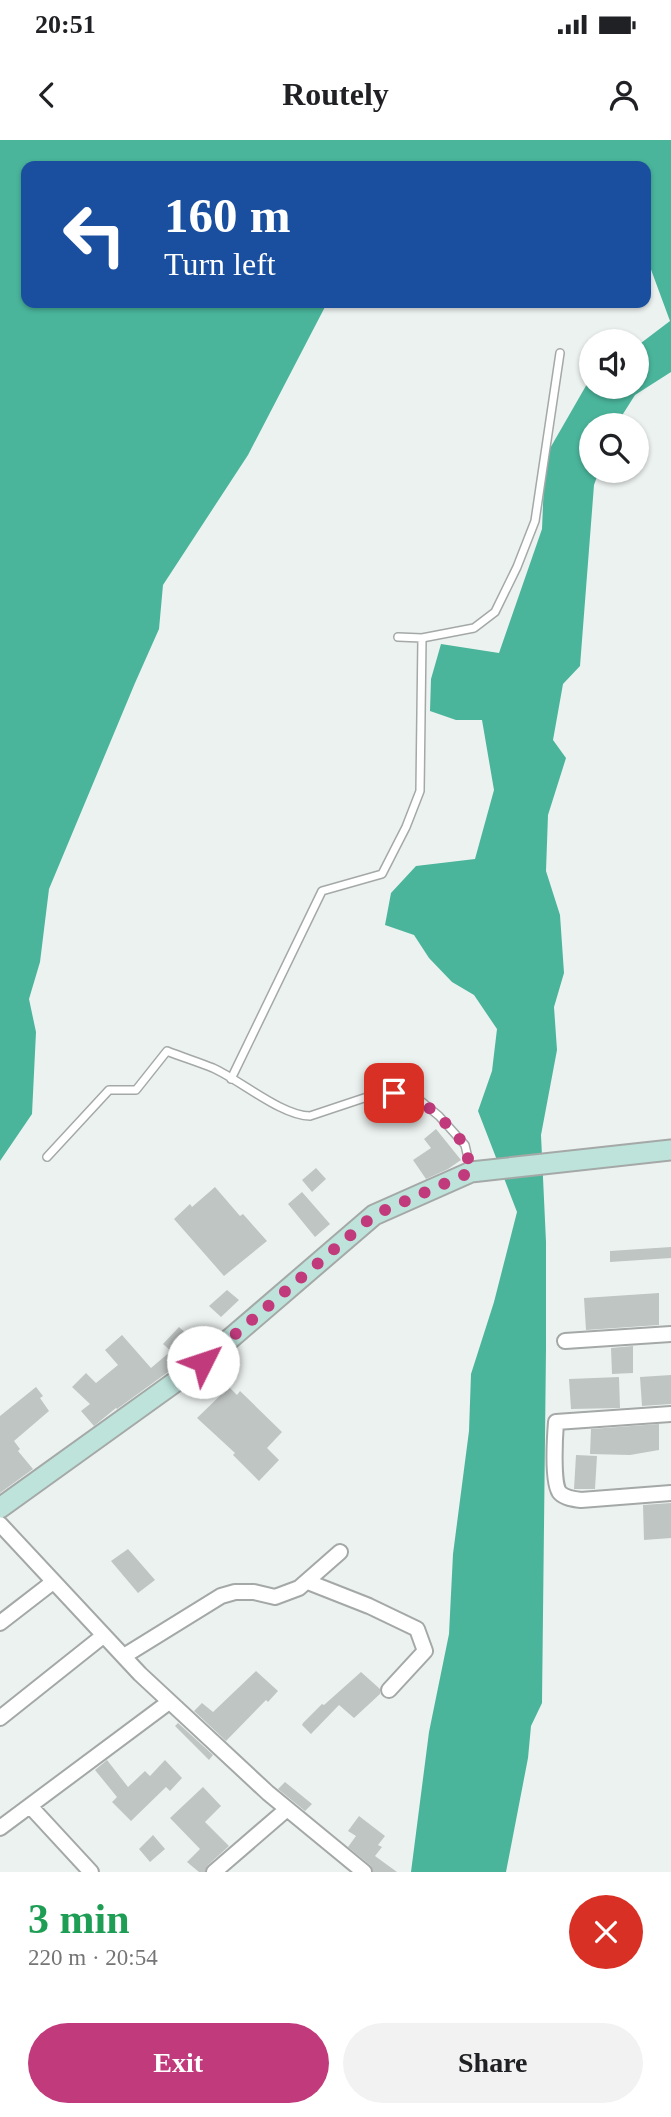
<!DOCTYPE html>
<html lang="en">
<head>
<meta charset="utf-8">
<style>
	:root { --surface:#fff; --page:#f2f2f2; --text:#202124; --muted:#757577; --accent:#c03a7c }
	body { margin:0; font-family:"Times New Roman",serif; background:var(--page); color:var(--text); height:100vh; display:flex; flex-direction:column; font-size:26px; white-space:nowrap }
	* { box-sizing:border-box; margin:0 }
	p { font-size:23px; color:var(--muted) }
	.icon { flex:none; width:38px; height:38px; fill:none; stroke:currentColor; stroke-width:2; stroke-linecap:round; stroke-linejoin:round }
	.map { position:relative; height:1732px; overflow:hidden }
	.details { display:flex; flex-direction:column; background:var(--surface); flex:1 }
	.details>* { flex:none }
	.hud { position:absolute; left:21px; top:21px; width:630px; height:147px; border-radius:14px; box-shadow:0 2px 5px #0004; background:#1a4fa0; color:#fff; overflow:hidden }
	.buttons { position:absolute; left:579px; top:189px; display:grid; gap:14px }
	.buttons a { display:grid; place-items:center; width:70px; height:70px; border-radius:50%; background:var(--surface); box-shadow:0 2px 5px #0004; font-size:35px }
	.pin { position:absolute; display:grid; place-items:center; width:60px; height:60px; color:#fff; margin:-30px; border-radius:14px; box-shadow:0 4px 10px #0006 }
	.me { position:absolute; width:77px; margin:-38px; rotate:49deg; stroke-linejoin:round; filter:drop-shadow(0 0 5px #0008) }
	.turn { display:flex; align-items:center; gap:24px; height:147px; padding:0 28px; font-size:32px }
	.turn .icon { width:91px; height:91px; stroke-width:2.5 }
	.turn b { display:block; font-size:49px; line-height:60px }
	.round { display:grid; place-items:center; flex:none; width:74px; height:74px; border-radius:37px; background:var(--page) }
	.overview { display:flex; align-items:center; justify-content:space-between; height:119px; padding:0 28px }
	h1 { font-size:42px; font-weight:700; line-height:52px; color:#1e9e55 }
	.action { display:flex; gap:14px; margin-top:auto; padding:14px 28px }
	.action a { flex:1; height:80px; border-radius:42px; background:var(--accent); color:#fff; font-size:28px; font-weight:700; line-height:80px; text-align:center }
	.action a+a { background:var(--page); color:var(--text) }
	.status { display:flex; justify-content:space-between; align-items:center; height:49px; padding:0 35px; background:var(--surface); direction:ltr }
	.status svg { height:19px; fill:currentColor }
	header { display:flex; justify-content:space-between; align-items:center; height:91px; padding:0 28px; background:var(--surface); font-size:32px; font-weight:700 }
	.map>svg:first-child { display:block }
	.water { fill:#4ab59b }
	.building { fill:#bfc5c3 }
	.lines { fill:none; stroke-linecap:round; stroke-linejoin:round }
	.lane-casing { stroke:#a4a9a7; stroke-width:10 }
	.street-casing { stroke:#a4a9a7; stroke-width:18 }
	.secondary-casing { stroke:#a4a9a7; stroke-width:23 }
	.lane { stroke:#fff; stroke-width:7 }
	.street { stroke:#fff; stroke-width:14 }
	.secondary { stroke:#bde3db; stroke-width:19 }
	.route { stroke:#c03a7c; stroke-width:12; stroke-dasharray:0 21.6 }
</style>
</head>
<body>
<div class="status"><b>20:51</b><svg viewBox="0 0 49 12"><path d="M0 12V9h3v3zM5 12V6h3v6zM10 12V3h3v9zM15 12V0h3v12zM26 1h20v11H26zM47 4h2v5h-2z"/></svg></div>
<header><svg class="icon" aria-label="back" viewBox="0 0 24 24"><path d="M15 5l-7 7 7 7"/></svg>Routely<svg class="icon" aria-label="person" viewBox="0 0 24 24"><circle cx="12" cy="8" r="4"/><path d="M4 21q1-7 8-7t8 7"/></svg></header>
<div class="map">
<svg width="671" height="1732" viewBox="0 0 671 1732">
	<rect width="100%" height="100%" fill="#ecf2f0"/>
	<path class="water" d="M0,0h671v232l-36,23 -19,30h-24v46h7l-5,14 -14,181 -17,18 -10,56 13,18 -18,57 -2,56 14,44 4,58 -10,34 3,43 -16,85 5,107v107l-4,354 -11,23 -3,32 -22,114h-95l18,-140 20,-98 4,-80 16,-123 2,-57 23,-72 23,-90 -39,-101 14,-40 5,-42 -23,-34 -22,-13 -23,-24 -15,-23 -29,-10 6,-32 25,-27 59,-7 19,-69 -12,-70h-26l-26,-9 1,-32 10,-35 58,9 43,-124 3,-72 42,-73 4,-4 1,7h45v-41l33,-25 -24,-65v-90h-620v137h301l-79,152 -85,130 -4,44 -24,54 -86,206 -9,73 -11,37 7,33 -4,82 -32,47z"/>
	<path class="building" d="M436,989l25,31 -13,9 -22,10 -13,-19 18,-12 -7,-9z
		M316,1028l10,11 -14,13 -10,-12z
		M215,1047l25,29 3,-2 24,27 -43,35 -50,-57 16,-15 2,3z
		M302,1052l28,32 -15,13 -27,-33z
		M671,1107v11l-61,4v-11z
		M227,1150l12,10 -18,17 -12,-11z
		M659,1153v32l-73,5 -2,-32z
		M179,1187l19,17 -19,20 -62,45 -1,-1 -22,18 -13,-15 9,-7 -18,-17 14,-14 10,10 22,-18 -13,-15 17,-15 29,33 20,-17 -8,-7z
		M633,1206v27l-21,1 -1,-26z
		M671,1235v29l-29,2 -2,-29z
		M619,1237l1,31 -49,1 -2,-30z
		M36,1247l7,9 -3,2 9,13 -35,30 6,8 -2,2 15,18 -33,24v-77z
		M229,1247l8,8 3,-4 42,41 -15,16 12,12 -20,21 -26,-26 2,-2 -38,-35z
		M659,1284v26l-29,5 -40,-1 1,-25z
		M576,1315l21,1 -2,33h-21z
		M671,1363v35l-27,2 -1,-35z
		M128,1409l27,31 -17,13 -27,-32z
		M256,1531l22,20 -10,11 -2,-2 -40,41 -32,-30 8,-8 11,9z
		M361,1532l19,17v5l-26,24 -15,-13 -28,29 -9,-9 1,-2 19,-19 2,1z
		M178,1583l35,32 -4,5 -34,-34z
		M107,1620l21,27 17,-16 5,5 15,-16 17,18 -12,13 -4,-4 -35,34 -19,-19 5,-5 -22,-27z
		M285,1642l27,22 -7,7 -27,-22z
		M203,1647l18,19 -16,16 24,24 -21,19 -3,7h-6l-12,-10 13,-13 -30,-31z
		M359,1676l26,20 -7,9 4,2 -7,9 22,16h-24l-3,-7 -22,-18 8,-11 -8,-5z
		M153,1695l12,14 -15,13 -11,-13z"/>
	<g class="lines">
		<defs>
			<path id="lane" d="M398,497l24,1
				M231,939l91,-188 60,-17 24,-47 14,-36 2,-153 52,-10 21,-16 22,-45 18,-46 25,-168
				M47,1017l62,-67h27l31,-39c15,6 31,11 46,17 27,12 69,48 97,48l63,-21 21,-2 22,4 23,19 26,29 6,26"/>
			<path id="street" d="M565,1201l106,-7
				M671,1274l-115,8c-1,13 -4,63 4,71 5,5 13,6 21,7l90,-7
				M0,1384l140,150 128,119 96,79
				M308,1442l61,24 48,23 8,22 -36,39
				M0,1483l53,-41
				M124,1516l97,-60 14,-4h19l21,5 24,-9 41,-36
				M0,1578l103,-82
				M30,1666l61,66
				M0,1688l169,-126
				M214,1732l73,-63"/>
			<path id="secondary" d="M0,1368l203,-146 171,-147 97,-43 200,-22"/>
		</defs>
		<use href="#lane" class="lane-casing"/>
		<use href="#street" class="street-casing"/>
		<use href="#secondary" class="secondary-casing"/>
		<use href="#lane" class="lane"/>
		<use href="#street" class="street"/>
		<use href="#secondary" class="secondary"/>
	</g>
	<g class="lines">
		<path class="route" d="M203,1222l171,-147 97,-43 -6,-27 -26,-29 -23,-19 -22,-4"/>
	</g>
</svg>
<div class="buttons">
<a><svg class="icon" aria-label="sound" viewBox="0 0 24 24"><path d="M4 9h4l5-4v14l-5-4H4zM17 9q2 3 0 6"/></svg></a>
<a><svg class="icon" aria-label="search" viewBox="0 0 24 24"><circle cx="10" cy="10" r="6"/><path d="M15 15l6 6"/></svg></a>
</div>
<div class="pin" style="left:394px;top:953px;background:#d93025"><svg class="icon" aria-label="arrive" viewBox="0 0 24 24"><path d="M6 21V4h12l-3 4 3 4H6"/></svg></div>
<svg class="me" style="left:203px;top:1222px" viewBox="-20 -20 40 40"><circle r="19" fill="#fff"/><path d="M0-13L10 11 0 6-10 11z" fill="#c03a7c"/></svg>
<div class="hud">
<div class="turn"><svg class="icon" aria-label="left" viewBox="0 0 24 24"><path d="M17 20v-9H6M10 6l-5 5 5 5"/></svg><div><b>160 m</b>Turn left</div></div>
</div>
</div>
<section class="details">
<div class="overview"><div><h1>3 min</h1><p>220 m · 20:54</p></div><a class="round" style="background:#d93025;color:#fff"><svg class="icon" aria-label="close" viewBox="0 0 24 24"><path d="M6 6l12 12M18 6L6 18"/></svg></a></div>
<div class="action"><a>Exit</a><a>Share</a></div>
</section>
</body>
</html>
